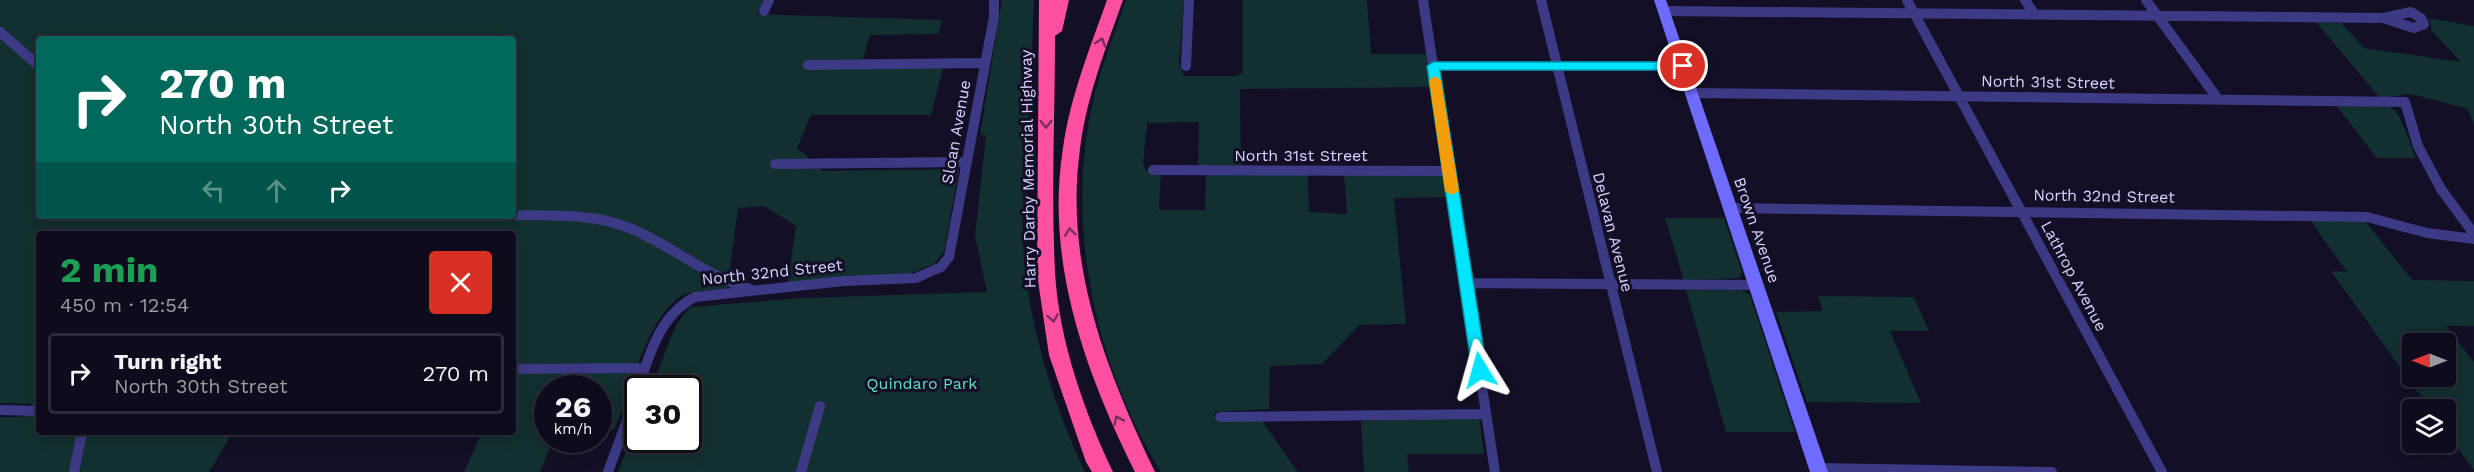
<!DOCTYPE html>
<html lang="en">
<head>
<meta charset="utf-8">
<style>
	:root { --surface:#0e0b1c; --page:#171425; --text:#f1f3f6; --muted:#9b9ba3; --line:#2e2b3b }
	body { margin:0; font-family:"Work Sans",sans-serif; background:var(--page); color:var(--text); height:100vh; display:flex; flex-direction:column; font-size:22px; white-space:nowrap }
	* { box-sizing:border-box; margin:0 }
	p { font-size:20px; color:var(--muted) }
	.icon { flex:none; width:33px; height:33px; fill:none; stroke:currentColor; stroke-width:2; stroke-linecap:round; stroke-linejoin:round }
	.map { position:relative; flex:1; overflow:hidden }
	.drawer { position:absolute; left:36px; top:231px; width:480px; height:204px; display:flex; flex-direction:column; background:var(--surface); border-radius:6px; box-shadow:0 3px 15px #0003,0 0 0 2px var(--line) }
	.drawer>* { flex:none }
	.top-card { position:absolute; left:36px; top:36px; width:480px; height:183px; border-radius:6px; box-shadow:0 3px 15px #0003,0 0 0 2px var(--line); background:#00695c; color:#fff; overflow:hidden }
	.needle { width:39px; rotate:270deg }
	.buttons { position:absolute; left:2402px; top:333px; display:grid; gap:12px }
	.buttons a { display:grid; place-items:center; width:54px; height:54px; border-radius:6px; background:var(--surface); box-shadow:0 3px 15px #0003,0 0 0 2px var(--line); font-size:30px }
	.speed { position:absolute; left:534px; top:375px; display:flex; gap:12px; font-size:30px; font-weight:700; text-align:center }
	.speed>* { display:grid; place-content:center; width:78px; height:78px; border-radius:50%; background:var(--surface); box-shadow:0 3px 15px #0003,0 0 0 2px var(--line); line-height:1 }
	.speed small { font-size:15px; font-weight:400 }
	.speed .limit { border:3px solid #111; border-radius:9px; background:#fff; color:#111 }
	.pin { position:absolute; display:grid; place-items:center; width:51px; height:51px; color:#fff; margin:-26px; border:3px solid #fff; border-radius:50%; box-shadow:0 2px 6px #0007 }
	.me { position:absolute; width:66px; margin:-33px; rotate:352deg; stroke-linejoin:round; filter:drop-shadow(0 0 4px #0008) }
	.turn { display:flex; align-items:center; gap:21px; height:126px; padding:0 24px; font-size:27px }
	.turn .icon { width:78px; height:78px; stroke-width:2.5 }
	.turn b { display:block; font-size:42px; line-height:51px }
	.lanes { display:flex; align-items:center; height:57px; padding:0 24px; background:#0003; justify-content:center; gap:30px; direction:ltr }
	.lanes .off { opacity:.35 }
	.round { display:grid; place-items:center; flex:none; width:63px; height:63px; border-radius:6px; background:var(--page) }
	.head { display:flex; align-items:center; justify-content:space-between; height:102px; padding:0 24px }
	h1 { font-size:36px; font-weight:700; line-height:45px; color:#1e9e55 }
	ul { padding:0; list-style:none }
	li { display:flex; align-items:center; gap:18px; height:81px; margin:0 12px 9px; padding:0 12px; border:3px solid var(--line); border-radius:6px }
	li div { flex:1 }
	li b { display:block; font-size:22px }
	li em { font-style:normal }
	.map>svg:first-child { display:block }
	.green { fill:#12302f; fill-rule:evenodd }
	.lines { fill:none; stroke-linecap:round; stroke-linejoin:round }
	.street { stroke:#3d3a85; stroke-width:10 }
	.secondary { fill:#6f6bff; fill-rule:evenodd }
	.highway { fill:#ff4fa3; fill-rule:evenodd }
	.oneway { stroke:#7d2c5e }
	.route { fill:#00e5ff; stroke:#0095a6; stroke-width:1.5 }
	.slow { fill:#f59e0b }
	.labels { text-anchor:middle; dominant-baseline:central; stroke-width:6; stroke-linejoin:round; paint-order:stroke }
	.street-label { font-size:16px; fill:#d9d4ff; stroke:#130f26 }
	.park-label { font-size:16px; fill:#5fe0c0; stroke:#130f26 }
</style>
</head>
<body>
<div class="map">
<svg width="2474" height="472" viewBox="0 0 2474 472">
	<rect width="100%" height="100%" fill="#130f26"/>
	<path class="green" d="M0,0h763l-6,14 185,6 -4,14 -68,1 -10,34 83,-1 -12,47h-120l-14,33 26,23 136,-2 -15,83 -10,12 -23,9 -123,10 8,-57 -32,-20 -26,2 -11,82c-12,1 -29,-1 -41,4 -37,15 -57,99 -71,136l-16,-1 -1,-41h-50v52h5l-13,32h-76l18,-40h31v-198h-474v198h194l-24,40h-209v-55h22l10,-13 -32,-1zM39,39h474v177h-474z
		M1002,0h32c-2,50 -4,100 -7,150 -3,39 -7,79 -2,118 8,69 30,141 60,204h-467l19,-49 1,17h50v-52h-37l25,-63 14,-18 111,-9 186,-6 -12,-56 11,-101h-6z
		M1126,0h58l-5,64 5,12h51l8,-3v-73h124l4,54h55l4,33 -190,2 1,77h-43l1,-44 -52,1 -4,42 5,7 13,1 -2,37h46l1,-36 102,1 1,37 38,2 -3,-41 96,2 4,3 2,19 -52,1 12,126 -47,1 -37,39 -52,2 -1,43 -55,3 1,9h47l36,51h-137c-69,-112 -100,-262 -63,-390 8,-28 19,-55 28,-82z
		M2429,18l45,8v99l-6,-16 -57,-15 -31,4 -64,-76 25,1 23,25 97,14 -29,-31z
		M2335,104c67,1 57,-8 81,54h-39z
		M1665,218h59l18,53 -2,7 -56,2z
		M2310,220l56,2 46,58 62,1v45h-28l28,36v108l-29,-39v-21l-15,-1 -99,-138 16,1zM2412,344h33v32h-33z
		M1686,290h56l8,5 45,137h-69z
		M1818,296l96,1 15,34h-39l31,72 -114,-1 -31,-90 47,-1z
		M1474,417l6,4 4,33h-77l2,18h-45l-3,-51z"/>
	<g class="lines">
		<path class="street" d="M1423,0l72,472
			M1541,0l116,472
			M1907,0l255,472
			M2025,0l10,15
			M2146,0l72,99
			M764,11l5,-11
			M1664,11l719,7
			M2411,12l10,6 3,6 -10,4 -31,-10z
			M0,32l39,34
			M808,65l176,-2
			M1186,66l3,-66
			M1433,66h250
			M1691,93l714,9 13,44 23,43 33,45
			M775,164l192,-2
			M1153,170l296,1
			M1731,208l636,9 60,16 47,6
			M513,215c38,1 78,-2 114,12 44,17 77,49 123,62
			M1467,283l290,2
			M513,369l132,-1
			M638,388c12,-35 22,-73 57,-91l149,-16 72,-3 25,-11 8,-10 45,-240v-17
			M0,410l39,1
			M1220,417l266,-3
			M1818,468l234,4
			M74,472l8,-40
			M608,472l30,-82
			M801,472l19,-66"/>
		<path class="secondary" d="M1654,0h12l162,472h-18z"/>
		<path class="highway" d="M1039,0h30l-7,31 -7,5c0,78 -4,158 0,236 4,69 29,139 58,200h-21l-6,-10 -37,-107 -12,-81z
			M1107,0h16c-17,48 -37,98 -43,149 -16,115 26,221 75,323h-20c-50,-101 -90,-210 -72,-324 7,-51 27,-100 44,-148z"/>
	</g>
	<defs><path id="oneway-chevron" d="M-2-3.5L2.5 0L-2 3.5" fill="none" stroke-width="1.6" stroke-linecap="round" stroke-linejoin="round" transform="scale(1.5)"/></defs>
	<g class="oneway">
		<use href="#oneway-chevron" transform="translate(1101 42) rotate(-72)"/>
		<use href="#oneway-chevron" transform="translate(1046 124) rotate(90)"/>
		<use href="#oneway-chevron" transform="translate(1070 232) rotate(-97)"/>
		<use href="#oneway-chevron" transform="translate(1053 318) rotate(80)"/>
		<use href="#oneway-chevron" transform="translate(1118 420) rotate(-114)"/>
	</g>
	<path class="route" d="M1433,62h250l6,4 -6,4h-243l47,300 -7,6 -8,-6 -45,-304z"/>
	<path class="slow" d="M1435,76l6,4 18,111 -7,4 -7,-4 -16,-111z"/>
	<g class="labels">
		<g class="street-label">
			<text transform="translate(2048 82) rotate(1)">North 31st Street</text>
			<text transform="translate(956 132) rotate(-80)">Sloan Avenue</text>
			<text x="1301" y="155">North 31st Street</text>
			<text transform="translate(1028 169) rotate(-91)">Harry Darby Memorial Highway</text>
			<text transform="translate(2104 196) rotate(1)">North 32nd Street</text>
			<text transform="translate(1757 230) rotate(71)">Brown Avenue</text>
			<text transform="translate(1613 232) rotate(76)">Delavan Avenue</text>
			<text transform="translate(772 272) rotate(-6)">North 32nd Street</text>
			<text transform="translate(2074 276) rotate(62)">Lathrop Avenue</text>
		</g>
		<g class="park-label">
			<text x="922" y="383">Quindaro Park</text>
		</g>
	</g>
</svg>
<div class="buttons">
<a><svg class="needle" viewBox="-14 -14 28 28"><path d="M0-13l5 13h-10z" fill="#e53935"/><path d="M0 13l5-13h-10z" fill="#9b9ba3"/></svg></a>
<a><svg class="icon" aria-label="layers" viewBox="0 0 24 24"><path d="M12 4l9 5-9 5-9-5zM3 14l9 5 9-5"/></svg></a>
</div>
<div class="speed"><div>26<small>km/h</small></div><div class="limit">30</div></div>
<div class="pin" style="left:1683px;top:66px;background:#d93025"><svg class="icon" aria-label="arrive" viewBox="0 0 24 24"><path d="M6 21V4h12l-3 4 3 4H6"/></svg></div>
<svg class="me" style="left:1480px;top:370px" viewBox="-20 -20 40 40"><path d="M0-17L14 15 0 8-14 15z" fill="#00e5ff" stroke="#fff" stroke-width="4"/></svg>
<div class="top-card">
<div class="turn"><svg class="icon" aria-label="right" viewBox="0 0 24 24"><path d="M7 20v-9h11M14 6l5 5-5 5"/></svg><div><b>270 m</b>North 30th Street</div></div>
<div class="lanes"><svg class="icon off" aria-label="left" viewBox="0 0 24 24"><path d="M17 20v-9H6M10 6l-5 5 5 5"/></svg><svg class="icon off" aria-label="ahead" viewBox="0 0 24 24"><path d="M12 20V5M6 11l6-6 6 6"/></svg><svg class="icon" aria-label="right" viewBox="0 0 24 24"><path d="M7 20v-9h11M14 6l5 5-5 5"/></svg></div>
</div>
<section class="drawer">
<div class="head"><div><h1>2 min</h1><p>450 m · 12:54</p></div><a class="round" style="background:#d93025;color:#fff"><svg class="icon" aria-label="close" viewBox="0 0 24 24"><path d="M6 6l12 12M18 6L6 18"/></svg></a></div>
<ul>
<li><svg class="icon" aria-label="right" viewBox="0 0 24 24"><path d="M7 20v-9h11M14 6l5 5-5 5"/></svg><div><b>Turn right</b><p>North 30th Street</p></div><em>270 m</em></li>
</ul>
</section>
</div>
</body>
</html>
